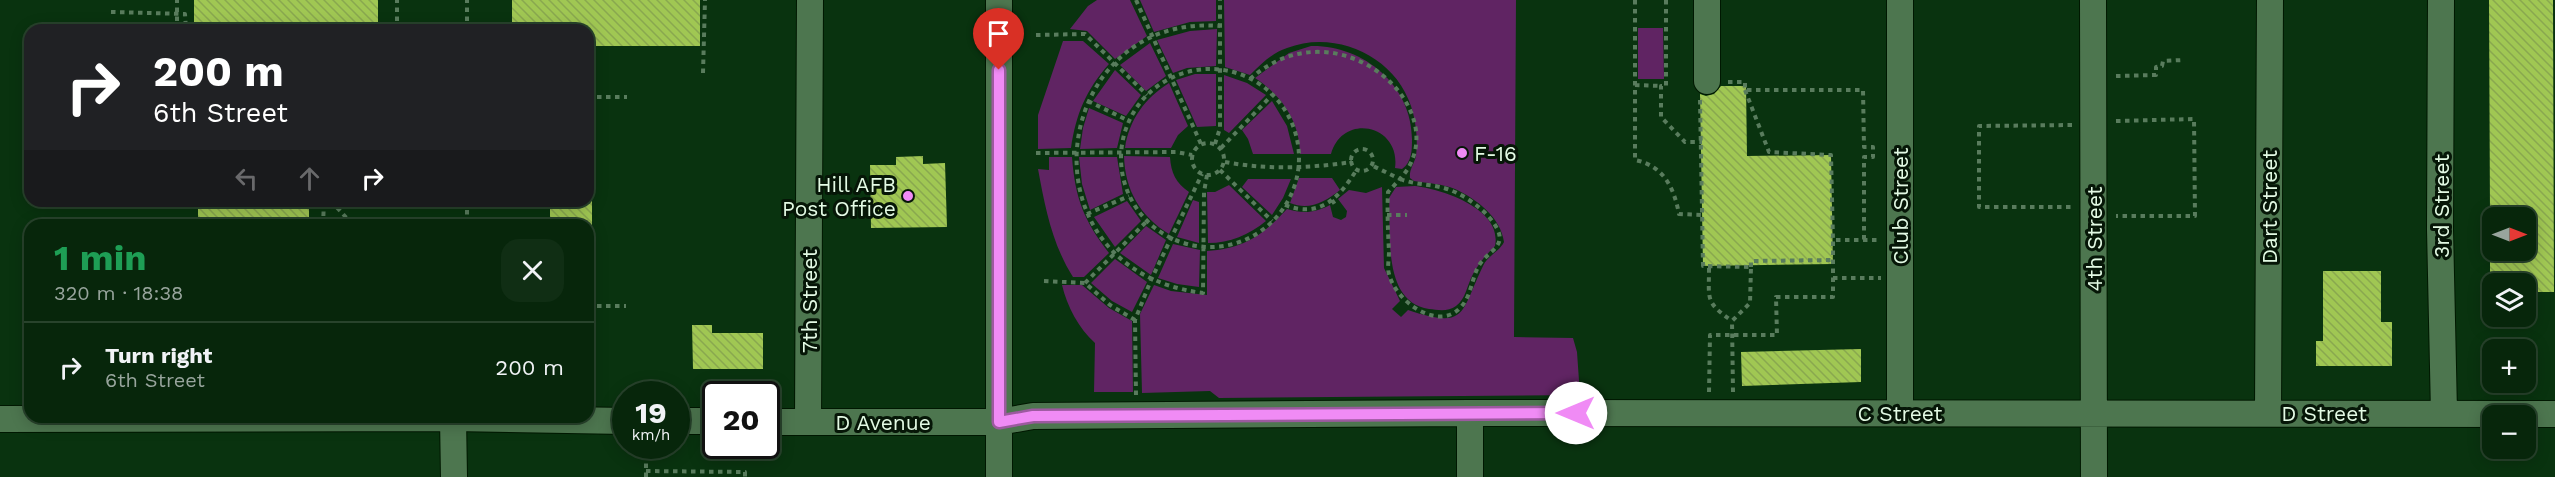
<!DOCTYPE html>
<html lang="en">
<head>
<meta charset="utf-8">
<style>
	:root { --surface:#07260b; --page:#102e14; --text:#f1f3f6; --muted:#98a59d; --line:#28432c }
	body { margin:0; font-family:"Work Sans",sans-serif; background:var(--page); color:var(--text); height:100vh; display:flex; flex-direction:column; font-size:22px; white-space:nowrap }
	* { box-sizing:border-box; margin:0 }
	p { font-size:20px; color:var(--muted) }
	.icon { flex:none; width:33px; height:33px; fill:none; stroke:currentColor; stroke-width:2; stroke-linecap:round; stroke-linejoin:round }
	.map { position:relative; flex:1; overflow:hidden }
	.details { position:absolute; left:24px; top:219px; width:570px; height:204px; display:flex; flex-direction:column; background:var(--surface); border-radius:18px; box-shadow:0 3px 15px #0003,0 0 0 2px var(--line) }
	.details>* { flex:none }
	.guide { position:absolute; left:24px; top:24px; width:570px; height:183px; border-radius:18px; box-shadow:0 3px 15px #0003,0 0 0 2px var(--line); background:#202124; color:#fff; overflow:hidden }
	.needle { width:39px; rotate:90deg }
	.tools { position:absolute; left:2482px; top:207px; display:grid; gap:12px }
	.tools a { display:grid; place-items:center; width:54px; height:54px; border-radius:12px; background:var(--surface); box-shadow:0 3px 15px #0003,0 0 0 2px var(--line); font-size:30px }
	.speed { position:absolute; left:612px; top:381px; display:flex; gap:12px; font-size:30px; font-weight:700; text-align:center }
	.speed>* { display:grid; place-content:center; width:78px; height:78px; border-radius:50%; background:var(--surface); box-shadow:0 3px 15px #0003,0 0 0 2px var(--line); line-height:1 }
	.speed small { font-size:15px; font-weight:400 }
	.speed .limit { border:3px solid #111; border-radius:9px; background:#fff; color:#111 }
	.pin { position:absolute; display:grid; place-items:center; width:51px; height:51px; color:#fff; margin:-62px -26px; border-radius:50% 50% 50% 0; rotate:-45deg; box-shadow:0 0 6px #0007 }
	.pin .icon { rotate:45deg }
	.me { position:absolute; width:66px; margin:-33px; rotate:270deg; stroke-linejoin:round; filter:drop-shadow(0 0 4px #0008) }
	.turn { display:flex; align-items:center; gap:21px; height:126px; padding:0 30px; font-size:27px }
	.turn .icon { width:78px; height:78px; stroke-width:2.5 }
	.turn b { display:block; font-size:42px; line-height:51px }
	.lanes { display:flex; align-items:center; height:57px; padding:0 30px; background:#0003; justify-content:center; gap:30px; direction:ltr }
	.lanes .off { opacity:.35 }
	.round { display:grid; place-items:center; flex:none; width:63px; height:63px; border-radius:18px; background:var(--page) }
	.overview { display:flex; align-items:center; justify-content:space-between; height:102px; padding:0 30px }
	h1 { font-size:36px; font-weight:700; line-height:45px; color:#1e9e55 }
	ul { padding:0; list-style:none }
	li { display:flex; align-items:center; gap:18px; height:90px; padding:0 30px; border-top:2px solid var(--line) }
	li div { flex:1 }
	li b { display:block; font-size:22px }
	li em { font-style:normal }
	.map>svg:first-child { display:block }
	.green { fill:#602463 }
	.building { fill:url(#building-back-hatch) }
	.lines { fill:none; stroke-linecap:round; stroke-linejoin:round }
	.minor-casing { stroke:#001801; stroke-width:28 }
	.path { stroke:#597c5d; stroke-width:4; stroke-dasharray:4.5 4.5; stroke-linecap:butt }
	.minor { stroke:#4d764f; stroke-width:26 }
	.route-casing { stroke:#9c5a9f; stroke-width:15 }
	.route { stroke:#f08bf5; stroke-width:10 }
	.poi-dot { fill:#f08bf5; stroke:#061607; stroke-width:2 }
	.labels { text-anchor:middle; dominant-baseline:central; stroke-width:6; stroke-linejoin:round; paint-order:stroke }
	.poi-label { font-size:21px; fill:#e3fae4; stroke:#061607; text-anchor:start }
	.street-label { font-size:21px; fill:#e3fae4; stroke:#061607 }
</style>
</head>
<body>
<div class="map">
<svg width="2555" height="477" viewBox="0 0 2555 477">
	<defs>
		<pattern id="building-back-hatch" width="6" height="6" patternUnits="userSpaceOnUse" patternTransform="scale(1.5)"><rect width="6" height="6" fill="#a0c753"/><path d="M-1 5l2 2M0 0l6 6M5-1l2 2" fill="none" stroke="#89a84f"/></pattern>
	</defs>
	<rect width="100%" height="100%" fill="#09330f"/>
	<path class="green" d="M1097,0h33l17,36 -32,23 -28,-28 -17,-2 18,-23z
		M1140,0h76v21l-26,1 -36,10z
		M1224,0h292l-2,337 59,1 4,14 3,43 -361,3 -9,-7 -68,2 -2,-79 14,-29 17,6 36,4v-44c37,-2 56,-16 80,-42 16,5 28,4 43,-4l3,12 8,3 5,-3 1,-6 -9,-12 11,-9 17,3 16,-6 2,81 16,33 -8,8 9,8 7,-7c60,20 52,3 75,-44 4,-10 16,-14 21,-24 -3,-24 -27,-43 -49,-53 -12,-5 -28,-6 -41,-8l-4,-3c-1,-8 4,-14 6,-22 2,-16 0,-35 -5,-50 -16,-50 -76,-77 -124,-58 -15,5 -26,16 -37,27l-25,-8z
		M1638,28h25l1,51h-26z
		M1217,29l-1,37 -29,2 -14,5 -16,-33 33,-9z
		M1063,41h20l26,23c-23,26 -33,50 -38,84l-33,1v-34z
		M1150,43l16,33 -20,15 -26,-26z
		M1311,46c52,-1 101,39 101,93 0,11 0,23 -10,30l-7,-1c6,-43 -52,-56 -64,-14h-31c0,-33 -19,-59 -45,-76l34,-25z
		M1115,70l26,25 -15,21 -33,-15z
		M1195,74h21v52l-19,1 -21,-47z
		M1224,75l23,8 19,12 -37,38 -5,-3z
		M1169,83l19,43 -10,9 -7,13h-46c4,-28 20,-50 44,-65z
		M1272,101l15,25 7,28h-41l-5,-15 -6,-9z
		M1089,108l34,15 -6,25 -37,1 3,-21z
		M1124,156l46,1c1,16 6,26 19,35l-20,42c-29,-18 -44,-44 -45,-78z
		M1049,157h23c3,41 12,64 37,96l-25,24h-11c-21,-33 -28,-70 -35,-108l11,1z
		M1079,157h38l6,37 -33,16 -8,-26z
		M1299,178h33l8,12c-15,12 -31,21 -50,13z
		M1248,179h43l-8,19 -11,17 -30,-28z
		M1229,185l37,36c-17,14 -36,22 -58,22l-1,-51h8z
		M1415,186c27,3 88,23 80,60 -9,9 -16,17 -22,28 -6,11 -7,25 -17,32 -8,6 -18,4 -27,3 -47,-7 -38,-76 -40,-111l7,-11z
		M1193,200l6,2v41l-22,-6z
		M1127,201l14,20 -26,26 -21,-30z
		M1146,226l20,14 -15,35 -31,-22z
		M1173,244l27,6 -1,37 -22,-3 -19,-6z
		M1115,259l32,23 -15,30 -20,-11 -21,-18z
		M1062,285h20l27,23 23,13 1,71h-39l1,-49c-16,-14 -28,-37 -33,-58z"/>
	<path class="building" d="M194,0h184v30h-184z
		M512,0h188v46h-112v-16h-76z
		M2489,0h64l1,292h-28v-8h-36v-34h36v-32h-36z
		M1721,86h25l1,70 84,-1 2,109 -130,2 -3,-172 6,2 8,-2z
		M923,156v8l22,-1 2,64 -76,1 -1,-63h26v-8z
		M198,201h111v24h-111z
		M550,201h42v24h-42z
		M2323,271h58v51h11v44h-76v-25h7z
		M692,325h20v8h51v36h-70z
		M1861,349v33l-119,4 -1,-34z"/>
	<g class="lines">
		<defs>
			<path id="minor" d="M1707,0v81
				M1900,0v412
				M2093,0l1,477
				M2441,0l-1,229 4,184
				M1470,413v64
				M2268,413l2,-413
				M453,418l1,59
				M0,419l453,-1 173,3
				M676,421h40
				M766,422h233l34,-6 437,-3 1085,1
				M808,422l2,-422
				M999,477v-477"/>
		</defs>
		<use href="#minor" class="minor-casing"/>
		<path class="path" d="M1136,0l65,144
			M1635,0v160c29,6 39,28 44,54l23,1
			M1666,0v86h-5v31l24,25h17
			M111,12l74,2 1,16
			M177,30v-30
			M397,30v-30
			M467,30v-30
			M1036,35l49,-1 62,61
			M1121 158a89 89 0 1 1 178 0a89 89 0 1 1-178 0Z
			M703,73l2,-73
			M2116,76l40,-1v-8l6,-1 1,-5 20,-1
			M1250,79c89,-79 211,33 150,100l-29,-14
			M1728,82h17v8h118l1,57h9v10h-9v83
			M1635,85l26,1
			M1745,90l24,62 62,3 2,85
			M588,97h39
			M1700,100l3,166 48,1 -1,36 -18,18 1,71
			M1088,101l41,20
			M2116,121l78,-2 1,97h-79
			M2072,125l-93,1v81h93
			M1192 159a16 16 0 1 1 32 0a16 16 0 1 1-32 0Z
			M1215,144l5,-16v-128
			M1221,148l51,-53
			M1351 160a11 11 0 1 1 22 0a11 11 0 1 1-22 0Z
			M1036,153l140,-1 16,3
			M1225,162c41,8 86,6 127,0
			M1220,170l52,51
			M1207,175l-3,17 -1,101c-188,-24 -153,-281 17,-267
			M1400,179c13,5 26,5 40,8 19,4 41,19 53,35 18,25 -5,27 -15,45 -7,14 -7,31 -19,42 -23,22 -64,-9 -70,-35 -2,-6 0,-15 0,-22 -1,-20 -2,-40 -1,-60z
			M1332,200l4,6
			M331,201l22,24
			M467,201v24
			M1285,205c35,14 55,-8 72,-36
			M1087,214l42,-18
			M1387,215h20
			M323,225l1,-24
			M1751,267v-6l82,-1
			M1709,268c0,32 -4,34 23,53
			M1833,278h48
			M1044,281l41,2 25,22 25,15
			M1085,283l62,-62
			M588,306h38
			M1709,392l1,-57h67l-1,-38h57v-57h45
			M1136,395l-1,-75 16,-40 51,-106
			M646,471l99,1v5
			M646,477v-31"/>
		<use href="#minor" class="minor"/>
	</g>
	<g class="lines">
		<defs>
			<path id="route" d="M999,70v352l34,-6 543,-3"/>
		</defs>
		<use href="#route" class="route-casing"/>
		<use href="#route" class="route"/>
	</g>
	<g class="poi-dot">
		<circle cx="1462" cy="153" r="6"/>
		<circle cx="908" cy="196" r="6"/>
	</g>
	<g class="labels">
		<g class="poi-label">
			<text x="1474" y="153">F-16</text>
			<text x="896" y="184" text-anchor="end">Hill AFB<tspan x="896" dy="24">Post Office</tspan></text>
		</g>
		<g class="street-label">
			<text transform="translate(1900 206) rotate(-90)">Club Street</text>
			<text transform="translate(2441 206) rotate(-90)">3rd Street</text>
			<text transform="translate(2269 207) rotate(-90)">Dart Street</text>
			<text transform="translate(2094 239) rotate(-90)">4th Street</text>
			<text transform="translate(809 301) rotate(-90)">7th Street</text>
			<text x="1900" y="413">C Street</text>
			<text x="2324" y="413">D Street</text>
			<text x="883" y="422">D Avenue</text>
		</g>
	</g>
</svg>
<div class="tools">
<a><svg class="needle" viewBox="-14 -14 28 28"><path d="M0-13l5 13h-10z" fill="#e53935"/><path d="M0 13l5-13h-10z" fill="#98a59d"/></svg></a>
<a><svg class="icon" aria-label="layers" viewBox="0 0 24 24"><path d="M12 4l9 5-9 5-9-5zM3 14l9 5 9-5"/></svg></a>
<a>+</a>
<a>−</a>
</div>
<div class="speed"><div>19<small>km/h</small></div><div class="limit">20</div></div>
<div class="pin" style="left:999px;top:70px;background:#d93025"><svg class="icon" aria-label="arrive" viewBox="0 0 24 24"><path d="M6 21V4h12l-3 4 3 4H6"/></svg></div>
<svg class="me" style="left:1576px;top:413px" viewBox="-20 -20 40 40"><circle r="19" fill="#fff"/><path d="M0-13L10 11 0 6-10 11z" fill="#f08bf5"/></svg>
<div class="guide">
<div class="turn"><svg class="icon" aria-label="right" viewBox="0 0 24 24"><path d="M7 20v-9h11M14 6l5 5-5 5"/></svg><div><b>200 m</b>6th Street</div></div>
<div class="lanes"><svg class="icon off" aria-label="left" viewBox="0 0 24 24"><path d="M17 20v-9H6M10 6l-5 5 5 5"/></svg><svg class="icon off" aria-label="ahead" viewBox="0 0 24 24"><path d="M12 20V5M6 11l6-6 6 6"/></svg><svg class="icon" aria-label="right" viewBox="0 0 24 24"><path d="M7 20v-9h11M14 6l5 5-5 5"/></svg></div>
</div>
<section class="details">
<div class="overview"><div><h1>1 min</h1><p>320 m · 18:38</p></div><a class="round"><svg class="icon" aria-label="close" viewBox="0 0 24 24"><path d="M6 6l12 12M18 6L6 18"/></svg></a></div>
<ul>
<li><svg class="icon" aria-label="right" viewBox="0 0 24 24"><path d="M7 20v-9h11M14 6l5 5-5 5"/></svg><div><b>Turn right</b><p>6th Street</p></div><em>200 m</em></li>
</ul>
</section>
</div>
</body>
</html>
